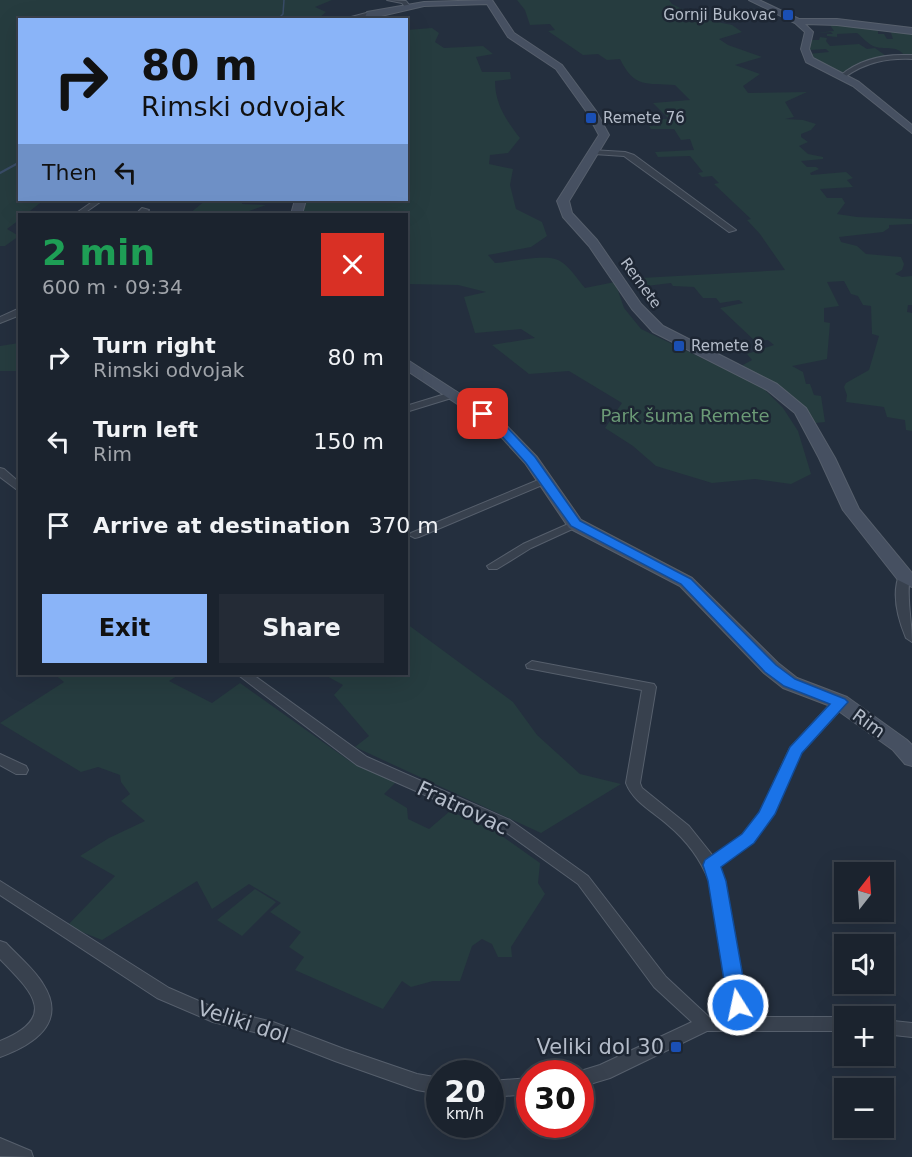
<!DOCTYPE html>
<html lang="en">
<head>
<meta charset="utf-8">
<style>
	:root { --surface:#1b232e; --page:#242b36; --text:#f1f3f6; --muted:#a0a4aa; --line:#39404a; --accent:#8ab4f8 }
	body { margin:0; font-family:"DejaVu Sans",sans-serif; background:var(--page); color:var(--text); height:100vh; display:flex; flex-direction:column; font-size:22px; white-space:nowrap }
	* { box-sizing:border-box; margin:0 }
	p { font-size:20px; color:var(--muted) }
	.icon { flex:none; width:33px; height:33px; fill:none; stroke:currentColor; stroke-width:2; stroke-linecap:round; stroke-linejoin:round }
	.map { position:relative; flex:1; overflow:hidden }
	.details { position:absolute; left:18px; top:213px; width:390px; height:462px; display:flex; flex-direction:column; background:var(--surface); border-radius:0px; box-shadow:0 6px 24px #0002,0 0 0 2px var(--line) }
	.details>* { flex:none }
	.banner { position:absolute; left:18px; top:18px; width:390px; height:183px; border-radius:0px; box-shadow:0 6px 24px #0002,0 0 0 2px var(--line); background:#8ab4f8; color:#111; overflow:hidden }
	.needle { width:39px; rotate:17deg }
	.buttons { position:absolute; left:834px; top:862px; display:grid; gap:12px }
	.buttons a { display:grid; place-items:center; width:60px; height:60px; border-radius:0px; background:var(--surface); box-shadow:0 6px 24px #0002,0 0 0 2px var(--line); font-size:30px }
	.speed { position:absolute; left:426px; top:1060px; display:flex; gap:12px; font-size:30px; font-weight:700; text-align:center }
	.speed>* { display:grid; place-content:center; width:78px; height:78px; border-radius:50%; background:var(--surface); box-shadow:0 6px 24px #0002,0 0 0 2px var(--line); line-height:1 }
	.speed small { font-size:15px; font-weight:400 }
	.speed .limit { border:9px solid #d22; background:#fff; color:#111 }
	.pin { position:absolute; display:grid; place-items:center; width:51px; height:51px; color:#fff; margin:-26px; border-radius:12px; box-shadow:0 3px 9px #0006 }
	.me { position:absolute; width:66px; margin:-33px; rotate:350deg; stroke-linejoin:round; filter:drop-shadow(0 0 4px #0008) }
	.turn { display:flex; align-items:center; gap:21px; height:126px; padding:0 24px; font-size:27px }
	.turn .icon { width:78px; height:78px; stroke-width:2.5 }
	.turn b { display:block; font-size:42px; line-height:51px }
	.then { display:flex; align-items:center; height:57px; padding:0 24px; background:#0003; gap:12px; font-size:22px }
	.round { display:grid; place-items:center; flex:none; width:63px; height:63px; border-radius:0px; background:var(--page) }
	.overview { display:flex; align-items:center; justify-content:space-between; height:102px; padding:0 24px }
	h1 { font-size:36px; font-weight:800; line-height:45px; color:#1e9e55 }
	.primary-button { display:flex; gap:12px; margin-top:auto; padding:12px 24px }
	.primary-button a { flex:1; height:69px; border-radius:0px; background:var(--accent); color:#111; font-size:24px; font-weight:800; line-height:69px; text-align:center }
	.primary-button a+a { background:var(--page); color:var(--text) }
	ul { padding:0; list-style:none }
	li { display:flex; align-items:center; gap:18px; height:84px; padding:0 24px }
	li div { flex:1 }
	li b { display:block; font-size:22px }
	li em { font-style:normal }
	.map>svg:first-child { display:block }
	.green { fill:#263c3f }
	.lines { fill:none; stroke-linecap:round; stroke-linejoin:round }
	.stream-far1 { stroke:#394c67; stroke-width:1.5 }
	.stream { stroke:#394c67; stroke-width:2 }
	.street-casing { stroke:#565f6c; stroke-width:2 }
	.secondary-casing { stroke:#565f6c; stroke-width:2 }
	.street { fill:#38414e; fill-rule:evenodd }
	.secondary { fill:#465061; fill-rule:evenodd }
	.route { fill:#1a73e8; stroke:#114b97; stroke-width:1.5 }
	.transit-dot { fill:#1a4fb4; stroke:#1d2633; stroke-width:2 }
	.labels { text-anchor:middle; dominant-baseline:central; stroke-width:5; stroke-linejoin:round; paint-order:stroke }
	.far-poi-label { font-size:15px; fill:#b4bcc9; stroke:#1d2633; text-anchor:start }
	.far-street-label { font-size:15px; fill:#b4bcc9; stroke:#1d2633 }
	.park-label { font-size:18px; fill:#6b9a76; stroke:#1d2633 }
	.street-label { font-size:18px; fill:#b4bcc9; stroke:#1d2633 }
	.near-street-label { font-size:21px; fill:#b4bcc9; stroke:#1d2633 }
	.near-poi-label { font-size:21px; fill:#b4bcc9; stroke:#1d2633; text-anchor:end }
</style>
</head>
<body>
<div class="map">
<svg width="912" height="1157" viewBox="0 0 912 1157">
	<rect width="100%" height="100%" fill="#242f3e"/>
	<path class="green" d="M0,0h332l-17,7 11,5 -8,7 -298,1v180h24l-18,14h-6l-1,6 -12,9 12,7 -14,10h-5z
		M517,0h152l3,4 30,15 30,6 10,7 -23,7 9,6 34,12 -27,8 25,9 -17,12 5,7 59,-1 -22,10 9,15 -9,2 18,1 13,4 -5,6 -10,4v3l7,5 -9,4 9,8 15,3v2l-22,2 6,6h9l3,2 -9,4 1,2 35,-3 7,6 -6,2 6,7 -33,2 7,9h15l3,5 -8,11 20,3 55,2v5l-23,1v3l-6,4 -44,5 2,5 16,4 9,8 35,3 3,7 -2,6 -7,4 7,3 10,-1v29h-4l-1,7 5,1v118l-6,-1 -1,-10 -18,-3 -3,-10 -38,-5 1,-7 -3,-8 2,-4 23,-13 10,-34 -7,-2 -1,-28 -8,-1 -5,-9 -7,-2 -7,-13 -17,1 12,24 -15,2v14l6,1 -3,36 -35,7 11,6 3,12h4l4,11 7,1 4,26 -10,1c-16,-30 -45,-42 -74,-57l11,-6 -5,-6 27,-9 -6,-5 -13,1 -35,-33 23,-5 -4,-3 -19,3 -4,-5h-13l-9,-11 -21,-1 -2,-3 -25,3 -5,-8 144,-8 -25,-36 -13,-14 4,-1 -37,-35 5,-1 -7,-7 -10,1 -4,-4 5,-1 -13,-16 -32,1 -3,-5 39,-2 -4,-11 -9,1 -7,-11h-23l-2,-3h12l-1,-7h9l-16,-16 37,-3 -15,-15c-29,-2 -41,3 -55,-26l-13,1 -9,-6 -15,1 -35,-24 7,-1 -5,-6 -20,1 -5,-15z
		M828,22l58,7v2h-8v3h6l3,5h6l-3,-9 22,2v24l-8,-1c-8,-11 -20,-4 -31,-9 -6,-3 -11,-9 -16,-13l-20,1v3l-10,-1v-2h6l-2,-2 -15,1 18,-2z
		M432,28l7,5 -4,9 9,6 39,-2 10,8 -17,3 6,15h28l1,7 -16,2c0,23 11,39 25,57l-12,15 -18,2 -1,9 24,5 -3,16 6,24 26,13 5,14 -16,11 -43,8 7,8c15,-1 50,-9 63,-3 11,5 19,19 27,28l30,-6 9,26 17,21 121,58 21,21 15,23 13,43 -20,10 -36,-5 -43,4 -56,-17 -23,-20 -28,-18 17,-25 -53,-32 -40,3 -37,-29 43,-7 -14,-9 -46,4 -11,-36 22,-5 -28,-7 -51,-1 -1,-70 -105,-2 3,-12h102l1,-170z
		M820,37l7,1 -1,3 4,5 29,-2 8,5 8,-1 11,8 -12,2 -33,15 -19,-7 -14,-12 21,-2 -3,-3 -17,1 3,-10h7z
		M206,200h37l-1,4 24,1 -25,9h-52z
		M19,343v28h-19v-25z
		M407,624l106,78 24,33 43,39 41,10 -80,49 -186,-86 14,-11 -35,-41 9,-10 -20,-11h83z
		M54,674h126l-11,7 43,22 28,-20 111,79 45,20 -12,12 23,14 1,11 21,10 21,-18 45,20 45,32 -2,20 7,11 -34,53 1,10h-14l-6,-13 -10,-5 -10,7 -12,35h-27l-22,6 -9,-6 -19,28 -88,-39 9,-13 -15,-10 12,-15 -31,-20 11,-9 -32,-19 -37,25 -15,-28 -95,59 -35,-14 48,-50 -35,-20 29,-18 36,-17 -24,-20 9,-7 -9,-12 -1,-7 -22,-8 -17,5 -81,-49 64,-41z
		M255,889l21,13 -34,34 -25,-16z"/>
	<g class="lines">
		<path class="stream-far1" d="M277,20l6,-6 1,-14"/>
		<path class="stream" d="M0,173l20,-11"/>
		<defs>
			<path id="street" d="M387,0l19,1 4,5 -5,1 -3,-4z
				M370,12l2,3 -20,5h-12z
				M902,55h10v4c-25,-1 -46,3 -67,18l-5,-1c17,-15 40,-21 62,-21z
				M591,150l34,2 9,3 102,75 -7,2 -101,-73 -4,-3 -30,-2 -4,-2z
				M95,200h8l-20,14h-8z
				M142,208l7,2 -5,4h-8z
				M20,308v7l-20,8v-6z
				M455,391l5,3 -2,2 -52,16v-6z
				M0,468l4,1 16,14v9l-20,-15z
				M543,478l5,3 -1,2 -128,54 -4,1 -6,-3 2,-2z
				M575,521l4,1 2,2 -2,2 -48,22 -34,21h-8l-2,-3 36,-22z
				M904,572l6,4c-4,22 2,44 2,66l-6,-4c-8,-19 -15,-45 -6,-65z
				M532,661l122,23 2,3 -16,96 2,5 47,38 24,30 30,-22 17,-22 30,-64 45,-49h10l2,3 -2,3 -44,48 -28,62 -20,27 -34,25 6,14 24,136h95v14h-96l-6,2 -6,-2h-29l-97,47 -30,9v-13l-6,-1 26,-8 92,-43 -38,-35 -76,-103 -78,-56 -143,-63 -120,-91h15l115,83 143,63 78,56 78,101 43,40h23l-23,-136c-9,-23 -22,-40 -41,-56 -14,-13 -35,-23 -42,-42l16,-93 -115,-22 -1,-3z
				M0,754l26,12 2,4 -2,4h-10l-16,-9z
				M0,881l169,107 46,20 58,14 71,27 73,25 23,4v16l-23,-4 -82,-29 -64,-25 -58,-14 -56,-24 -157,-103z
				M0,941l6,2c12,13 28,26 37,41 25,39 -10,61 -43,73v-16c60,-24 31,-50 0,-82z
				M884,1020l28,3v14l-28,-3z
				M530,1078v16l-40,3v-16z
				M0,1138l31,13 2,6 -33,-1z"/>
			<path id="secondary" d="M492,0l22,33 48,32 34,46 13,24 -40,66 3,12 25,27 44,64 22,22 114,58 29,24 29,50 24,51 53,64v14l-14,-7 -55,-70 -24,-52 -24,-45 -28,-23 -114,-58 -21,-23 -43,-63 -26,-29 -6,-16 42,-66 -13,-24 -30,-42 -48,-32 -21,-33 -63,2 -60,14 3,-8 57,-10z
				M749,0h10l40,19h38l75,9v6l-75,-9 -32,-1 8,8 -4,17 4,9 46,24 53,43v8l-59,-47 -47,-24 -5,-13 4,-17 -10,-9z
				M295,200h11l-4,14h-11z
				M406,359l96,62 35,36 44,63 111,58 86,85 19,15 50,19 60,43 5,5v21l-7,-2 -12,-14 -60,-43 -50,-19 -19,-15 -84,-87 -111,-58 -44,-65 -33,-36 -86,-57z"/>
		</defs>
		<use href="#street" class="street-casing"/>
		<use href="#secondary" class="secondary-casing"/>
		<use href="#street" class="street"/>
		<use href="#secondary" class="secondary"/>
	</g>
	<path class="route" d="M483,410l18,11 34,36 45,64 111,58 85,86 19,14 50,20 3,3 -46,51 -27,61 -21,29 -33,24 5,14 22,124 -3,5 -7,3 -7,-3 -3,-5 -20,-124 -5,-16 2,-5 37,-26 17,-22 31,-65 40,-43 -46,-18 -19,-14 -84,-88 -110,-58 -45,-63 -33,-37 -16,-12z"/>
	<g class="transit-dot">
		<rect x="782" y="9" width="12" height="12" rx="3"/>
		<rect x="585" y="112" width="12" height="12" rx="3"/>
		<rect x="673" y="340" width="12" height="12" rx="3"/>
		<rect x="670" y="1041" width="12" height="12" rx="3"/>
	</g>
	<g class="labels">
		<g class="far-poi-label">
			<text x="776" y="15" text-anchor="end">Gornji Bukovac</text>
			<text x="603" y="118">Remete 76</text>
			<text x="691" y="346">Remete 8</text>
		</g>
		<g class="far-street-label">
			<text transform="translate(641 283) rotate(54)">Remete</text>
		</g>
		<g class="park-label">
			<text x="685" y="415">Park šuma Remete</text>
		</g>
		<g class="street-label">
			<text transform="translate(869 723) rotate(36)">Rim</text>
		</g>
		<g class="near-street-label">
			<text transform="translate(463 808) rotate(25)">Fratrovac</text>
			<text transform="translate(243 1022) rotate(18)">Veliki dol</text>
		</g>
		<g class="near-poi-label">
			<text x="664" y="1047">Veliki dol 30</text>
		</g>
	</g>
</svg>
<div class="buttons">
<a><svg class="needle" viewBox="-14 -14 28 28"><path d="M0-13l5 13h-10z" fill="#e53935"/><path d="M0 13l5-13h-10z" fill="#a0a4aa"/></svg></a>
<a><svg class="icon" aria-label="sound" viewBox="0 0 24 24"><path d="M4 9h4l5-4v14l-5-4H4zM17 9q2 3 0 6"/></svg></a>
<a>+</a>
<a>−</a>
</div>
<div class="speed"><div>20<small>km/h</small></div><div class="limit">30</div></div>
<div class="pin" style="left:483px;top:414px;background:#d93025"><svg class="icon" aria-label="arrive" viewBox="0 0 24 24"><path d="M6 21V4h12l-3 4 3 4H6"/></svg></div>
<svg class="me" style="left:738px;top:1005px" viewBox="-20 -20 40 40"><circle r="17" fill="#1a73e8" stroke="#fff" stroke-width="3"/><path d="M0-11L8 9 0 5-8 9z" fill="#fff"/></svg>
<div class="banner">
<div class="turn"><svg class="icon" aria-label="right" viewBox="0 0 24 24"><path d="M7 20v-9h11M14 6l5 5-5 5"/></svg><div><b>80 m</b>Rimski odvojak</div></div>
<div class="then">Then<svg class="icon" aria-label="left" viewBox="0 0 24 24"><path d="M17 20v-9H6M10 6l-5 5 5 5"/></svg></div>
</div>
<section class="details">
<div class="overview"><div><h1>2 min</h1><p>600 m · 09:34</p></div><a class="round" style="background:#d93025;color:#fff"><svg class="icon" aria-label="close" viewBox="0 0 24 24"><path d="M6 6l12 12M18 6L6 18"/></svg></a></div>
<ul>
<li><svg class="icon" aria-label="right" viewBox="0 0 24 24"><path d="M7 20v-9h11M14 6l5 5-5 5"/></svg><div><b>Turn right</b><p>Rimski odvojak</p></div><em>80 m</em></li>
<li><svg class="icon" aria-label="left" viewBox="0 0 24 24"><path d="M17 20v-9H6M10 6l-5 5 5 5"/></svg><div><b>Turn left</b><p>Rim</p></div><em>150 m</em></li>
<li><svg class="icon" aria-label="arrive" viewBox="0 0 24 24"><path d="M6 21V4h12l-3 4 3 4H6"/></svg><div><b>Arrive at destination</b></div><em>370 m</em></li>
</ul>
<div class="primary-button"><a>Exit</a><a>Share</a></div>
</section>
</div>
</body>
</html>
